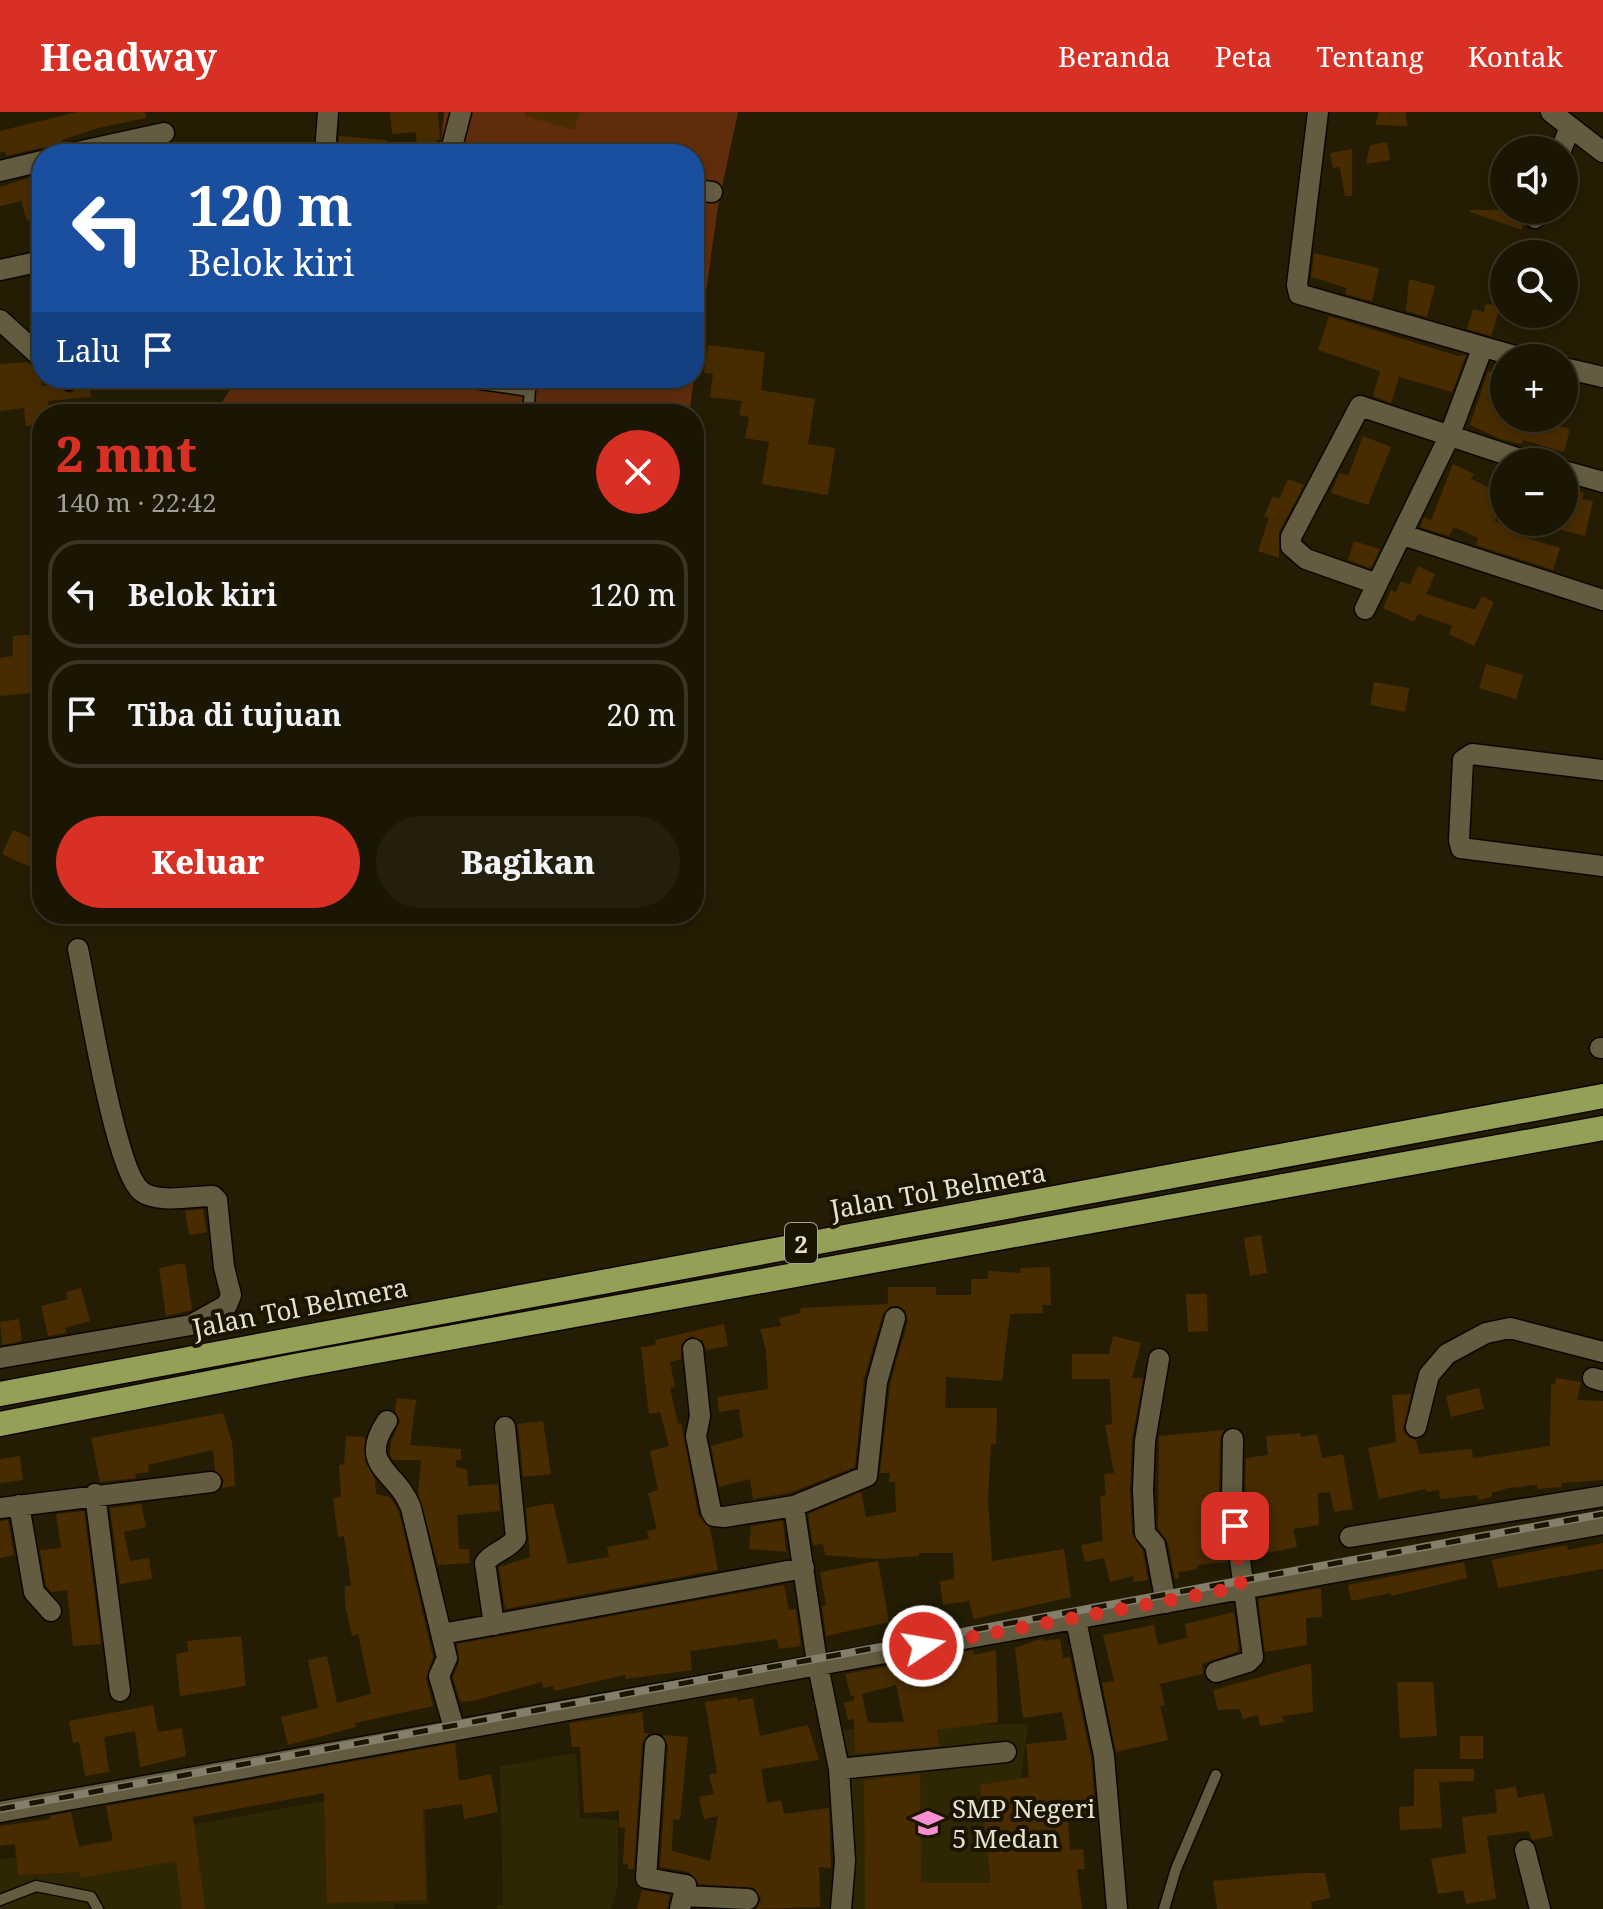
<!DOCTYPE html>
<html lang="id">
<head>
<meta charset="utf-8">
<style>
	:root { --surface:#1b1603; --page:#241f0d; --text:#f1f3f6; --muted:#a09f9a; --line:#393525; --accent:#d93025 }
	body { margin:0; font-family:"Noto Serif",serif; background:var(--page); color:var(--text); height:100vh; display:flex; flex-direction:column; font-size:30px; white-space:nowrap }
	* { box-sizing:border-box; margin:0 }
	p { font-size:26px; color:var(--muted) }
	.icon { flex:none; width:44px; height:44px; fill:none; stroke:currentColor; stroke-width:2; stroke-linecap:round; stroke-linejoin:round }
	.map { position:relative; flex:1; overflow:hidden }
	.side { position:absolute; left:32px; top:292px; width:672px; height:520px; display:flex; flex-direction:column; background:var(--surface); border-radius:32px; box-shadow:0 4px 12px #0003,0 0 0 2px var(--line) }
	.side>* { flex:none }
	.top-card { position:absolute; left:32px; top:32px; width:672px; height:244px; border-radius:32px; box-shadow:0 4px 12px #0003,0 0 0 2px var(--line); background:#1a4fa0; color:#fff; overflow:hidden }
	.tools { position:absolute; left:1490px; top:24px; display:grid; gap:16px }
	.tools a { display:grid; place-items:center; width:88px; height:88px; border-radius:50%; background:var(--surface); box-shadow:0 4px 12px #0003,0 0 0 2px var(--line); font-size:40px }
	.pin { position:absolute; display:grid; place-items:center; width:68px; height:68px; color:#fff; margin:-34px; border-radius:16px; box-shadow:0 4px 12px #0006 }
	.me { position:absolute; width:88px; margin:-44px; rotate:78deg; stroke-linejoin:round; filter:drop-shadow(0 0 6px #0008) }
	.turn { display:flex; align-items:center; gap:28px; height:168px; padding:0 24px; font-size:36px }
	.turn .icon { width:104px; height:104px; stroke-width:2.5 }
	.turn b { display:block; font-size:56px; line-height:68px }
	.then { display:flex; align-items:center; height:76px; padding:0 24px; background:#0003; gap:16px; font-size:30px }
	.round { display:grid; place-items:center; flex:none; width:84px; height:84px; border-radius:42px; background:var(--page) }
	.summary { display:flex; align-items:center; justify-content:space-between; height:136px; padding:0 24px }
	h1 { font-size:48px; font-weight:800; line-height:60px; color:var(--accent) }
	.cta { display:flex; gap:16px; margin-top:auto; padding:16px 24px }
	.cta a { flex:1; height:92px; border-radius:48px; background:var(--accent); color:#fff; font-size:32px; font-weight:800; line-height:92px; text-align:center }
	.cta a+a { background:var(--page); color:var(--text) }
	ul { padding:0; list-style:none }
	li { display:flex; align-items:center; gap:24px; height:108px; margin:0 16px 12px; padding:0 8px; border:4px solid var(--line); border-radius:32px }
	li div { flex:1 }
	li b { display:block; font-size:30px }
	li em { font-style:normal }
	header { display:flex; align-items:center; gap:48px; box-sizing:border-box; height:112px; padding:0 40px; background:var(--accent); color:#fff }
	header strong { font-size:38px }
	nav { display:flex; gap:44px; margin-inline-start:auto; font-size:28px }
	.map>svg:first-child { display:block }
	.built { fill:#2f2603 }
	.green { fill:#602d0c }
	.building { fill:#482c00; fill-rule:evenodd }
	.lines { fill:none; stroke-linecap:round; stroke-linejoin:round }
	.lane-casing { stroke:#0e0700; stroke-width:13 }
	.street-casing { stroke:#0e0700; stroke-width:23 }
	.highway-casing { stroke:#0e0700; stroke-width:27 }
	.lane { stroke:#635c41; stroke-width:10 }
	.street { stroke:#635c41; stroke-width:20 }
	.highway { stroke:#95a057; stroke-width:24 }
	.rail-casing { stroke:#847f6b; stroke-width:8 }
	.rail { stroke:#1b1400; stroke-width:5; stroke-dasharray:15; stroke-linecap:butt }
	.route { stroke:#d93025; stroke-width:14; stroke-dasharray:0 25.2 }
	.labels { text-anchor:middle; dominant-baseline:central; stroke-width:8; stroke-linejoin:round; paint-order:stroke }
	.shield { fill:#1b1400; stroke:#a9a494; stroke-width:2 }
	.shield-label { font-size:24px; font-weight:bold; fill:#e6e2d3 }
	.street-label { font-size:26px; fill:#e6e2d3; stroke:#1b1400 }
	.poi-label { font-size:26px; fill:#e6e2d3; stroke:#1b1400; text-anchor:start }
</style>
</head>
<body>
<header>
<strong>Headway</strong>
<nav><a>Beranda</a><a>Peta</a><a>Tentang</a><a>Kontak</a></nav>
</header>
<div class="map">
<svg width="1603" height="1797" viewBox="0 0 1603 1797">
	<rect width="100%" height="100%" fill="#241d04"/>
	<path class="built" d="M1028,1612l-7,55 -13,1 16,89 27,40h-208l-4,-178 36,-5z
		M576,1641l4,65 38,2v65l-7,24h-114v-4h6l-3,-139z
		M424,1671l4,121h-33l-1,5h-394v-49z"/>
	<path class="green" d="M444,0h294l-20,94 -29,208h-474l22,-36h457v-224h-254z"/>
	<path class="building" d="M77,0h68l1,6 -48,10 -36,12v3l-56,13 -1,-5 -5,2v-22z
		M390,0h48l2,27 -4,2v13h-19l-1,-22 -24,2z
		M525,0h55l-6,18 -49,-14z
		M1379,0h27l1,14 -32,-1z
		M339,24l48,4 -1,14h-48z
		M1387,30l3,18 -24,4 4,-19z
		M1352,37v47h-7l-5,-29 -7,1 -3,-15z
		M31,65l8,40 -12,4 -6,-20 -21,5v-19z
		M1470,98h54l-2,20 -52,-18z
		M1314,141l65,15 -7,33 -27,-7 2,-6 -36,-11z
		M1409,167l26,7 -8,31 -21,-6z
		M1486,191l14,4 -9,29 -24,-7 6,-20 11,3z
		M1329,204l129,40 8,-1 -14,37 -53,-15 -8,26 -18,-7 7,-25 -62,-21z
		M708,233l57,7 -4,38 54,9 -7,45 27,4 -7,47 -66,-11 7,-42 -24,-4 4,-21 -10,-2 3,-14 -32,-4 3,-23 -9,-1z
		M27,250l12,9 3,15 13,-1 14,8 12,-10 9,-1 1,15 -43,4 2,13h-8v10l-16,2 -2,-18 -24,3v-47z
		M1488,259l16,6v41h27l39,11 -6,23 -41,-12 -2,4 -21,-5 -30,-14z
		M1363,324l28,11 -23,58 -37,-12 8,-20 9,3z
		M1453,352l21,10 -3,5 33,16 -9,26 27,9 -2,6 40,12 -7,22 -77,-25 2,-7 -24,-11 -5,9 -29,-9 4,-10 7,3z
		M1288,367l16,6 -25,47v26l-21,-7 11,-33 -5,-2 9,-20 6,3z
		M1570,378l14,3 -2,6 11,2 -8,35 -24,-6z
		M1354,429l26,8 -9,19 -23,-8z
		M1418,454l17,8 -9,20 49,16 7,-14 12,6 -20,44 -25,-12 3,-8 -34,-12 -4,8 -31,-14 8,-18 5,2 5,-11 9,4z
		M35,522l2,18 5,-1v41l-42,4v-38l13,-2v-20z
		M1486,552l37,11 -7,24 -37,-11z
		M1374,570l35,6 -4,24 -35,-7z
		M13,718l29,13v13l-6,14 -34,-16z
		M203,1097l4,23 -18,3 -4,-24z
		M1261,1123l6,38 -17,3 -6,-38z
		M185,1151l7,47 -26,6 -7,-48z
		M1050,1155l1,38h-9l1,8 -33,1 -8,67 -56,-4 -1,31h52l-1,37 -5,-1 -3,54 4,63 72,-12 7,48 -97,22 -5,-18 -26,4 -3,-24 14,-2 -1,-26h-34v3l-42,3 -52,-4 -2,-11 -10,1 -5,-31 53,-22 5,25 30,-5 -1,-30h-6l1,-9h-10l10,-89 18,-63 -3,-11 -6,-4h-8l-8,8 -19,64 -9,89 -65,26 -37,6 -3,-20 -31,8 -8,-41 32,-9 -4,-28 -20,3 -2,-15 51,-8 -2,-39 -6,-21 21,-3 -2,-8 22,-5 -1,-5 88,-4v-17h48v8h35v-16h17v-8l33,2 -1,-5z
		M81,1176l9,33 -25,7 2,5 -19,3 -7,-30 27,-7 -2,-7z
		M1186,1182h21l1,37 -20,1z
		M19,1207l3,22 -20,4 -2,-23z
		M724,1212l4,22 -22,4 -3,-9 -12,-5 -10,8v15l-11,3 5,25 -5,1 8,36 3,-1 2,10 15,81 12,14 8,42 -213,39 -6,-42 31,-10 -4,-49 27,-5 15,61 41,-7 -2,-10 42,-8 -2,-8 10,-2 -9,-36 10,-3 -8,-39 19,-5 -9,-34 -11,2 -8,-67 15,-2 -1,-5z
		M1113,1224l28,7 -9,35h11l-11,61 -2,52 2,43 11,17 5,29 -14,2 -1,-6 -23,6 -6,-24 -19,4 -4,-17 22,-4 -3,-45 6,-1 -2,-21 10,-1 -9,-48 7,-1 -2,-45h-38v-25h37z
		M1556,1266l25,4 -4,18 26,1v79l-42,3 1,4 -25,2v-4l-29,3 -16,5v4l-14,3 -1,-5 -37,4 -1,-9 -13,2v-3l-47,10 -11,-51 28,-6 -4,-47 19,-1 -8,36 5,7 8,3 3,14 53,-5 1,9 77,-12 1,-62h4z
		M1479,1276l5,21 -33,8 -5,-21z
		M397,1286l19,2 -6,45 51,4v11h-23h18v7l11,2 1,17 30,-2 2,27 -43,4 2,34h10l1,14 -32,2 -20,-72 3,-33h-28l-3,-5 1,-14 9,-20 -5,-10z
		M223,1301l9,29 3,44 -13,2 2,-8 -9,-10 -2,-20 -65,15 1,7 -14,2 1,4 -36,4 -9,-44z
		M543,1309l8,53 -28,3 -5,-53z
		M1224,1318l-4,9 -1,60 8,63 -30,3 1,4 -20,3 1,6 -4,1 -7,-36 -10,-15 1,-92z
		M1300,1321l1,4 16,-3 5,24 21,-4 10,55 -19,3 -4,-20 -12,1 1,32 -26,4 4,18 -44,9 -8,-58 1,-40 22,-3 -2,-19z
		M346,1324l19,1v24l10,18 1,15 14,3 9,15 34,145 -7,22 7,27 -78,17 1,4 -68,18 -7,-28 37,-9 -10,-48 19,-4 10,47 34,-9 -13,-60 -6,2 -7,-32v-18h6l-7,-50 -6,1 -5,-39 8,-1 -2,-32 5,-1z
		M20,1344l3,24 -23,3v-24z
		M141,1392l5,23 -22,5 6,29 19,-3 3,21 -32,5 -10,-76z
		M84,1399l17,133 -28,2 -6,-56 -16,2 -5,-6 -6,-36 21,-2 -5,-34z
		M8,1408l6,35 -14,3v-37z
		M783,1409l3,31 -37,-3 2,-23z
		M1603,1431v26l-105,19 -6,-28 75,-15 1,5z
		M878,1449l11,61 -63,14 -4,-30 4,-1 -6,-33z
		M1464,1450l3,16 -76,18v-3l-40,8 -3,-16z
		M784,1473l5,25 7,-1 5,37 -22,3 -2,-10 -87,12 2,19 -66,9 -1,-4 -71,16 -1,-5 -10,2 -1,-6 -66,18 -14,2 -3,-3 -6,-22 6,-15 -2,-18z
		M1321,1476l1,29 -16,1 1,27 -42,7 -7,-53z
		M1234,1500l5,39 -37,13 1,10 -43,10 5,21 -5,1 8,34 -52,12 -14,-69 12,-2 -11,-46 51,-10 4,20 29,-7 -2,-14z
		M241,1524l5,50 -66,10 -4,-42 12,-2 -1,-11z
		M1043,1526v3l17,-2 3,19 7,-1 21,101 5,59 -28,2 2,31 13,-1 2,20h-8l5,40h-217l-1,-129 56,-6 1,109h70l-11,-98 49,-8 -3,-33 41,-4 -5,-28 -39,6 -8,-70z
		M973,1538l1,5 22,-5 2,72 -61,8 2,16 -84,8 -1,-35 -6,1 -4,-17 10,-3v-5l-3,1 -6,-22zM896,1573l8,37 -36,1 -6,-29z
		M1311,1551l2,49 -30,4 1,6 -24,4 -2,-11 -15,4 -3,-10 -22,1 -5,-20z
		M1397,1570h36l4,54 -37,2z
		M737,1585l1,4 15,-3 7,38 48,-11 11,35 -58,9 6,34 14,-3 3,14 45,-6 2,60 -12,-1 1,40 -64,2 5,-10 -7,-11 -55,-4 -10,-12 -29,-5 8,-121 -5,-11 25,2 -8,83 -7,-1 -1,32 38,10 8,-45 -14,3 -5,-22 15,-3 -5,-19 8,-2 -12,-71z
		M153,1593l5,27 24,-4 4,28 -46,11 -5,-36 -31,6 5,35 -24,4 -6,-34 -6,1 -4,-22z
		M642,1600l2,21h5l-7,11 -8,125h-6v-5h-5l2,-36 -6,-1v-16l-35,2 -4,-66h-8l-3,-24z
		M1460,1624h23v23h-23z
		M455,1631l4,38 32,-7 7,38 -34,7 -2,-15 -39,6 3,90 -99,3 -3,-110 -131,24 12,92h-23l-6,-48 -96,17 -1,-6 -61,3 -3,-31 -15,2v-20l50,-7v-3l21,-4 8,35 34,-6 -7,-35z
		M1414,1657h60v12l-35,1 3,46 -42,2 -1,-23 15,-1z
		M1516,1675l2,11 26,-5 9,43 -21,4 -3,-9 -42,5 9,63 -30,5 -3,-14 -25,4 -7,-35 35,-6 -4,-36 35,-4 -2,-23z
		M1303,1761h22l5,25 -19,4 1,7h-95l-4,-28z
		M642,1778l28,5 -3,14h-30z"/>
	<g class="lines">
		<defs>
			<path id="lane" d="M438,266l91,13
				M528,302l3,-36
				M0,1788l36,-14 55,11 7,12
				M1164,1797l12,-40 40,-94"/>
			<path id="street" d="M1318,0l-21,173 2,9 223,64
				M1551,0l52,40
				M1561,38l9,-23
				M68,42l96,-21
				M325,42l3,-42
				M450,42l11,-42
				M0,59l42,-10
				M694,78l18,2
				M1535,106l3,-8
				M0,158l42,-9
				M0,208l42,38
				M1564,256l39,9
				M66,266l3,2
				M1564,359l39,11
				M1403,423l200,65
				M1377,472l-71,-25 -15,-13v-9l69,-131 169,56
				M1365,497l84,-172 33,-88
				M1603,658l-131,-16 -9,6 -4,80 2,8 142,18
				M1600,936h3
				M693,1237l7,67 -4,20 15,75 3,5 10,1 70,-11 73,-30 10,-94 18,-64
				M0,1246l191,-33 36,-20 4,-10 -7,-28 -7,-67 -4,-4c-20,0 -56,8 -72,-5 -26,-20 -54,-201 -63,-242
				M1159,1247l-14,82 -2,49 2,43 10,12 11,58
				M1593,1266l10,3
				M387,1309c-31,46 11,50 24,87l36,150 -8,18 15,52
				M1416,1315l13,-52 18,-21 39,-21 24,-5 93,24
				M95,1382l25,197
				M19,1393l15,87 17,19
				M794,1394l22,150 23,113 6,92 -4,48
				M0,1396l211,-26
				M1350,1425l253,-41
				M1076,1508l28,136 13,153
				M494,1513l-9,-62c8,-12 22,-12 31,-25l-11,-111
				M442,1522l362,-66
				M1216,1560l32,-10 5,-5 -21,-158 1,-60
				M655,1633l-9,133 40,7 -6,24
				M839,1657l167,-17
				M0,1700l1603,-288
				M1525,1738l15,59
				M684,1784l64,3"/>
			<path id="highway" d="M0,1282l1603,-298
				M0,1312l300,-59 1303,-237"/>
		</defs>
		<use href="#lane" class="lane-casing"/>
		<use href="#street" class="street-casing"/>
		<use href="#highway" class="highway-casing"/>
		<use href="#lane" class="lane"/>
		<use href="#street" class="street"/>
		<use href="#highway" class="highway"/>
		<defs>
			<path id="rail" d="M0,1697l1603,-295"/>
		</defs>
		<use href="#rail" class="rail-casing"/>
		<use href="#rail" class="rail"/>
	</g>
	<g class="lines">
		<path class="route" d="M923,1534l318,-59 -6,-61"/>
	</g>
	<defs>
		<symbol id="school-bare" viewBox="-9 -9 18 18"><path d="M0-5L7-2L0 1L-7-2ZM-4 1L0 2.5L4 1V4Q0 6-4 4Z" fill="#f690d0" stroke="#1b1400" stroke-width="2.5" paint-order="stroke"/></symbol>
	</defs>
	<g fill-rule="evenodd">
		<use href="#school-bare" x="906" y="1689" width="44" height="44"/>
	</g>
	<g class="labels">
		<rect class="shield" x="785" y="1111" width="32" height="40" rx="6"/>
		<g class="shield-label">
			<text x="801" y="1131">2</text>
		</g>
		<g class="street-label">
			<text transform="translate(938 1078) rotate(-10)">Jalan Tol Belmera</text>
			<text transform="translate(300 1195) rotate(-11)">Jalan Tol Belmera</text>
		</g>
		<g class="poi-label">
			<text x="952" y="1696">SMP Negeri<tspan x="952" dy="30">5 Medan</tspan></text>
		</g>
	</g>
</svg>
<div class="tools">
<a><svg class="icon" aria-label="sound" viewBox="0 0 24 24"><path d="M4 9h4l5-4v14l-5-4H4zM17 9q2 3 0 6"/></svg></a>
<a><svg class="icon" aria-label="search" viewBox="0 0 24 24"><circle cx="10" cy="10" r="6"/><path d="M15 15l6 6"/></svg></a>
<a>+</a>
<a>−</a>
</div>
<div class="pin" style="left:1235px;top:1414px;background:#d93025"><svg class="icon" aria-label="arrive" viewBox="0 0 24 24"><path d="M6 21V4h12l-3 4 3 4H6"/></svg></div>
<svg class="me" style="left:923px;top:1534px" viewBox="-20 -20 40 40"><circle r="17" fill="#d93025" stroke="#fff" stroke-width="3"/><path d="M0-11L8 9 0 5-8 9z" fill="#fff"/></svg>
<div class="top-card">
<div class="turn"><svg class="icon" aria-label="left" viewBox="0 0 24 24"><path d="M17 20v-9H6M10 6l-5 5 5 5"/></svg><div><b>120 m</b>Belok kiri</div></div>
<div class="then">Lalu<svg class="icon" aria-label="arrive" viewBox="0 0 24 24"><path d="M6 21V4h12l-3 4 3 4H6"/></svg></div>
</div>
<section class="side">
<div class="summary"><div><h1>2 mnt</h1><p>140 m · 22:42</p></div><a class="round" style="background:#d93025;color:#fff"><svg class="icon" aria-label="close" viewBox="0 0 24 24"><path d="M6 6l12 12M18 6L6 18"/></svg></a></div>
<ul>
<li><svg class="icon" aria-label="left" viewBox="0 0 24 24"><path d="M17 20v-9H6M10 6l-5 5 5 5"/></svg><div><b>Belok kiri</b></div><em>120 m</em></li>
<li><svg class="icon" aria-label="arrive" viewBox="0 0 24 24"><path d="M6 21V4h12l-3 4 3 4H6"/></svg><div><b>Tiba di tujuan</b></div><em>20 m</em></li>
</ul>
<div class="cta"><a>Keluar</a><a>Bagikan</a></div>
</section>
</div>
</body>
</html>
